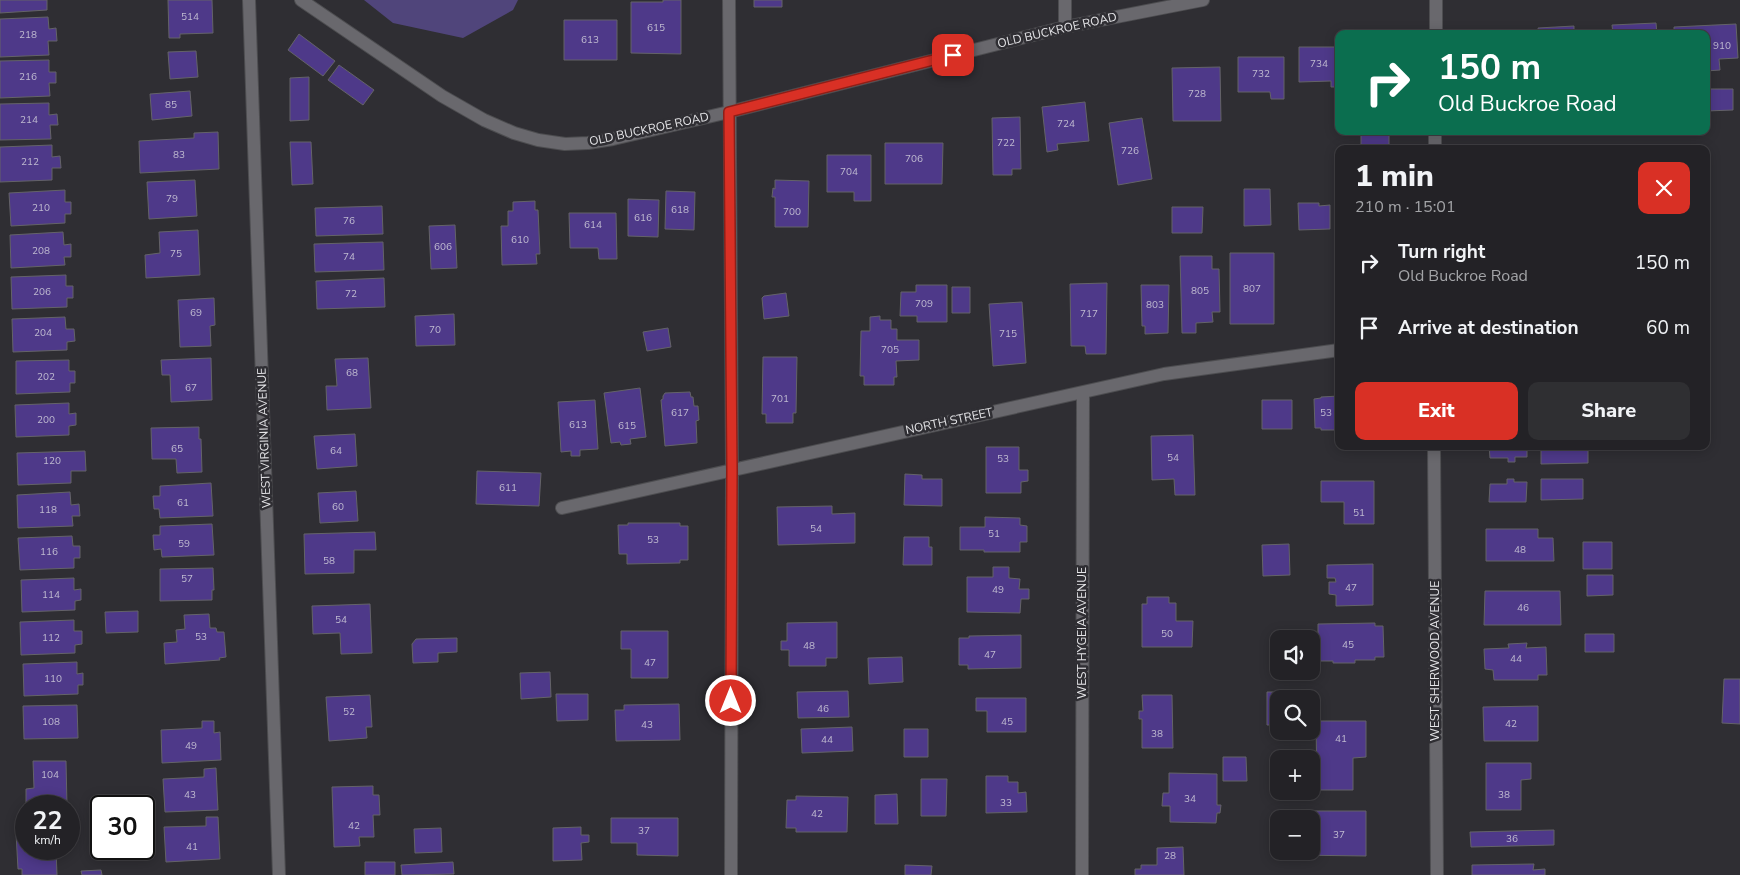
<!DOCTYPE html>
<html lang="en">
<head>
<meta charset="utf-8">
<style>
	:root { --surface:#232226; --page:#2f2f32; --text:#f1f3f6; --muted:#a3a4a7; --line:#403f43; --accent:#d93025 }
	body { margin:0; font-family:"Nunito Sans",sans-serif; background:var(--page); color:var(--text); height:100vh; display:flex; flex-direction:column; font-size:19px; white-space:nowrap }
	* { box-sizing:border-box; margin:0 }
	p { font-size:16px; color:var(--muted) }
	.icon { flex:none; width:28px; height:28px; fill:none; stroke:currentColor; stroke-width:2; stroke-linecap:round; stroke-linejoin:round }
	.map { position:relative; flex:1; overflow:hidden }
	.sheet { position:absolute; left:1335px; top:145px; width:375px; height:305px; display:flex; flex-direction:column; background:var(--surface); border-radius:10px; box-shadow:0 2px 12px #0003,0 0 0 1px var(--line) }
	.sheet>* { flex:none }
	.banner { position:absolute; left:1335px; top:30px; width:375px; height:105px; border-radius:10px; box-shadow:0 2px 12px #0003,0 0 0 1px var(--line); background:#0b6e4f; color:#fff; overflow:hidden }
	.fabs { position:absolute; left:1270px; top:630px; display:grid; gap:10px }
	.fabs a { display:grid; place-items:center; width:50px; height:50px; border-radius:10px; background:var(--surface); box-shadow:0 2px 12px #0003,0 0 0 1px var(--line); font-size:25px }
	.speed { position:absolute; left:15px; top:795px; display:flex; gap:10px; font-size:25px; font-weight:700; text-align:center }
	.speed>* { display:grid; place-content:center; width:65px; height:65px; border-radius:50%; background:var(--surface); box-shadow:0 2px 12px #0003,0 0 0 1px var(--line); line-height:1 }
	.speed small { font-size:12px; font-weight:400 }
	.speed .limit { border:2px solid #111; border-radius:8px; background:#fff; color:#111 }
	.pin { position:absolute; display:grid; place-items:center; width:42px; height:42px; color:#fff; margin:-21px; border-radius:10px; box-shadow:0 2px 8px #0006 }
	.me { position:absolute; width:55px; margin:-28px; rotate:0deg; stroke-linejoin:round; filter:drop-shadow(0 0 4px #0008) }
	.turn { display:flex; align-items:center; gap:18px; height:105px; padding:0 20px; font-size:22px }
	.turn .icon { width:65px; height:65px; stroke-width:2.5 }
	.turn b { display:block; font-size:35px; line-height:42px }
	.round { display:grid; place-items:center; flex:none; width:52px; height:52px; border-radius:10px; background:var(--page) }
	.overview { display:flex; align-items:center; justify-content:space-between; height:85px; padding:0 20px }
	h1 { font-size:30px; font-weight:800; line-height:38px }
	.cta { display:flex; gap:10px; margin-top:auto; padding:10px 20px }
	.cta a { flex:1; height:58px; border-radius:10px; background:var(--accent); color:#fff; font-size:20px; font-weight:800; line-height:58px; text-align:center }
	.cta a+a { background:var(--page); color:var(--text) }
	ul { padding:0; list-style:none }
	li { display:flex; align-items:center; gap:15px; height:65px; padding:0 20px }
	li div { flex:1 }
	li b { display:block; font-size:19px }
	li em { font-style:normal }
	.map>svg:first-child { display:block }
	.green { fill:#50457b }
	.building { fill:#4e3989; stroke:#646368 }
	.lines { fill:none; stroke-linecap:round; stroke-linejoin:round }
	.street-casing { stroke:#4d4d50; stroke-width:14 }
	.secondary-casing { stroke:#4d4d50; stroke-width:14 }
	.street { stroke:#69686d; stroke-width:12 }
	.secondary { stroke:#69686d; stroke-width:12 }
	.route-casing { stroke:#8d1f18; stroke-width:12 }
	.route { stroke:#d93025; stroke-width:9 }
	.labels { text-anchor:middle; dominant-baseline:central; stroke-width:5; stroke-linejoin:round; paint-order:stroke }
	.number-label { font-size:10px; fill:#bfbad0 }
	.street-label { font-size:12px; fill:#e5e5e8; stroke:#2f2e33 }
</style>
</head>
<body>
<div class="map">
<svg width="1740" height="875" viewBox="0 0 1740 875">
	<rect width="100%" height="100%" fill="#2f2e33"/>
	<path class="green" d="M364,0h154l-5,10 -50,28 -70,-15z"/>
	<path class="building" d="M0,0h47v10l-47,3z
		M168,0h44l1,33 -33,1v4h-11z
		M663,0h18v54l-50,-1v-51h32z
		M754,0h28v7h-28z
		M48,17l1,12 7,-1 1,13h-9l1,14 -49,2v-38z
		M564,20h53v40h-53z
		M1656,23l1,11h-44l-1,-9z
		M1736,24l2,34 -19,1 1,11 -14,1v-37h-32v-7z
		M1574,26v8h-35l-1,-6z
		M299,34l36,27 -12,15 -35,-26z
		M1299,47h40v40h-8v-6l-32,1z
		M196,51l2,26 -28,2 -2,-27z
		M1238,57h46v42h-13l-1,-7h-32z
		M49,60v12h7v11h-7l1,13 -50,2v-37z
		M339,65l35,25 -11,15 -35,-25z
		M1220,67l1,54h-48l-1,-53z
		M309,77v43l-19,1v-43z
		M1706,89h27v21l-27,1z
		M190,91l2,25 -40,4 -2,-26z
		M1085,102l4,39 -32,3 1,6 -11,2 -5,-45z
		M49,103v12l8,-1 1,11h-8l1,14 -51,1v-36z
		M1020,117l1,52h-9v6h-19l-1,-57z
		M1142,118l10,61 -34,6 -9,-62z
		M1361,131h28v18h-28z
		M218,132l1,37 -79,4 -1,-32 55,-3v-5z
		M290,142h21l2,42 -21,1z
		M885,143h58l-1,41h-57z
		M52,145v12l8,-1 1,12h-9v12l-52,2v-35z
		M827,155h44v46h-17v-9h-27z
		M195,180l2,36 -48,3 -2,-37z
		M775,180l34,1 -1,46h-33v-30h-3l1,-9 2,1z
		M1244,189h26l1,36 -27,1z
		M65,190v12h6v12h-6v9l-54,3 -2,-33z
		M666,191l29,1 -1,38 -29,-1z
		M628,199l31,1 -1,37 -30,-1z
		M535,201v9h3l2,44h-4l1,10 -35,1 -1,-39h7v-15h5v-9z
		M1298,203h21v3l11,-1v24l-31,1z
		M382,206l1,28 -67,2 -1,-28z
		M1172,207h31l-1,26h-30z
		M569,213h47l1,46h-18l-1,-11h-28z
		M455,225l2,43 -26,1 -2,-43z
		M198,230l2,45 -54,3 -1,-23 15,-2 -1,-21z
		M63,232l1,13 7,-1v13h-7l1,8 -54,3 -1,-33z
		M383,242l1,28 -69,2 -1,-28z
		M1230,253h44v71h-44z
		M1180,256h32v13h7l1,43h-8l1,10 -17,1v10h-14z
		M1339,272v27h-3v-26z
		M66,275v11h7v12h-6v9l-55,2 -1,-32z
		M384,278l1,29 -68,2 -1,-28z
		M1107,283l-1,71h-20l-1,-8h-14l-1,-62z
		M916,285h31v37h-30v-6h-17l1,-24h15z
		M1141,285h28l-1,48 -23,1v-8h-3z
		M952,287h18v26h-18z
		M786,293l3,23 -25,3 -2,-21 2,-2z
		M214,298l1,27 -5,1 1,20 -31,1 -2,-47z
		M1022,302l4,61 -33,3 -4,-62z
		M454,314l1,31 -39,1 -1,-30z
		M880,316v4h11v9h6v11h22v20l-23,1 1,16h-3v8h-30v-9h-4l1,-45h9v-14z
		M65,317l1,12h8l1,12 -8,1v8l-54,2 -1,-33z
		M668,328l3,19 -24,4 -4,-19z
		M763,357h34l-1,56h-3v10h-27v-9h-4z
		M211,358l1,42 -41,2 -1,-27h-8l-1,-15z
		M368,358l3,50 -44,2 -1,-24h11l-2,-27z
		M69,360v11h6v12h-5v9l-54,2v-33z
		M640,388l6,49 -16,2 1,5 -10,1 -1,-3 -9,1 -7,-50z
		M690,392l1,5h2l1,9h4l1,14 -3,1 1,22 -32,3 -4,-46 2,-1v-3l2,-3z
		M1339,396v34h-18v-2h-6l-1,-29 7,-1v-1z
		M595,400l3,49 -18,1v6h-9v-5l-10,1 -3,-50z
		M1262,400h30v29h-30z
		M69,403v11l7,-1v12l-7,1v9l-53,2 -1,-32z
		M199,427v12h2l1,33 -25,1 -1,-14h-24l-1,-31z
		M355,434l2,32 -40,3 -3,-33z
		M1193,435l2,60h-20l-1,-16 -22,1 -1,-44z
		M1489,446h38v11h-12v5h-7v-4h-18z
		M1541,446h47v17l-47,1z
		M986,447h33v23h9v11l-7,1v11h-35z
		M85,451l1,20h-15v12l-53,2 -1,-32z
		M477,471l64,2 -2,33 -63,-2z
		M905,474l17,1v4h20v27l-38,-1z
		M1507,479h7v3h13l-1,20h-37l1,-18h17z
		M1541,479h42v20l-42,1z
		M1321,481h53v43h-30v-22h-23z
		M211,483l2,33 -53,2 -1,-9h-5l-1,-13h7v-10z
		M356,491l2,30 -38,2 -2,-30z
		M70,492l1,13 8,-1 1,12h-8l1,10 -55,2 -1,-33z
		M832,506v8l23,-1v30l-77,2 -1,-38z
		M985,517l35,1v7l7,1v16h-7v10h-36v-2h-24v-23h25z
		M628,523h52v3h8v34h-8v3l-53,1v-10h-8l-1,-29h10z
		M212,524l2,31 -52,2 -1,-8 -7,1 -1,-15h7v-9z
		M1486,529h52v9h15l1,23h-68z
		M375,532l1,18h-22v23l-49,1 -1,-40z
		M72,536l1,10h7v12h-6v10l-54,2 -2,-32z
		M904,537h25v10h3v18h-29z
		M1583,542h29v27h-29z
		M1289,544l1,31 -27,1 -1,-31z
		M1373,564v41l-37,1v-11l-7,-1v-12h7l-1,-4h-8v-13z
		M993,567h16v11l11,1 -1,10h10v10h-8l-1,14 -53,-1v-35h26z
		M213,568l1,22h-2v10l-52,1v-32z
		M1587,575h26v20l-26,1z
		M74,578v12l7,-1v11l-6,1v9l-53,2 -1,-32z
		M1485,591h75l1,34h-77z
		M1147,597h22v6h7v18h17l-1,26h-50v-43h5z
		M370,604l2,49 -31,1 -1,-21 -27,1 -1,-28z
		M138,611v21l-32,1 -1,-21z
		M209,614l1,14h6l1,4h7l2,25 -7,1 1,2 -55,4 -1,-21 13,-1 -1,-12 9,-1 -1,-14z
		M74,620v11h8v13l-7,1v8l-54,2 -1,-33z
		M837,622v36h-11v8h-37v-16h-8v-9h6v-18z
		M1375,623v3h8l1,31h-9v3h-20v3h-22v-2h-13v-8h-7v-16h5v-13z
		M621,631h47v47h-37v-29h-10z
		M1585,634h29v18h-29z
		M1021,635v33l-53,1v-4h-9v-27h10v-2z
		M457,638v14l-19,1v9l-25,1 -1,-19 4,-5z
		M1527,643l-1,5 20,-1 1,28h-9v5h-44l-1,-10 -8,-1 -1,-20 25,-1 -1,-4z
		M902,657l1,25 -34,2 -1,-26z
		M77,662v12l6,-1v12h-5v9l-54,2 -1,-32z
		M550,672l1,25 -30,2 -1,-26z
		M1724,679h16v45l-18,-1z
		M848,691l1,26 -51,1 -1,-26z
		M1267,692h33v7h-21v26h-12z
		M556,694h32v26l-31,1z
		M370,695l2,32h-6l1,11 -38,3 -3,-44z
		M1142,695h30l1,53h-31v-29h-3v-8h4z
		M976,698h50v34h-39v-21h-11z
		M679,704l1,36 -64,1 -1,-31h9v-5z
		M77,705l1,33 -54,1 -1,-33z
		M1538,706v35h-54l-1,-34z
		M202,721h12v12l6,-1 1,28 -59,3 -1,-33 41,-2z
		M1316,721h50v36l-13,1v32h-36z
		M852,727l1,24 -51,2 -1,-24z
		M904,729h24v28h-24z
		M1223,757h23l1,24h-24z
		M33,761h33l1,45h-41v6v-23l8,-1z
		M1486,763h45v16l-10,1v30h-35z
		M216,768l2,42 -53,2 -2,-33 41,-2v-8z
		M1169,773l48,1v31h4l-1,8h-3l-1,10 -46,-1v-16h-8l1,-13h6z
		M986,776h22v6h10v11l8,-1 1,20 -41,1z
		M921,779h26l-1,37h-25z
		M373,786v9h6l1,20h-7l1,22h-15l1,9 -26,1 -2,-60z
		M897,794l1,30h-23v-29z
		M796,796l52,1 -1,35h-51v-4h-10l1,-28h9z
		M1296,811h70v45l-71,-1v-4h16v-32h-15z
		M206,817h12l2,42 -54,3 -2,-35 42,-1z
		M611,818h67v38l-41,-1v-12h-26z
		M581,827v8h8v7l-8,1 1,17 -29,1v-33z
		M441,828l1,24 -27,1 -1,-24z
		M1554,830v15l-83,2 -1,-15z
		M26,832v17h30l1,26h-35v-6h-4l-2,-36z
		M1183,847l1,28h-49v-6h6v-4h16v-17z
		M365,862h30v13h-30z
		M453,862l1,12 -52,1 -1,-10z
		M1534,864l-1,6 12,-1v6h-73v-10z
		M905,865l27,1 -1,9h-26z
		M101,870l1,5h-20l-1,-4z"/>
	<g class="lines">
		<defs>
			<path id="street" d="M249,0l30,875
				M729,0l3,470 -1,405
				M1065,27v-27
				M1436,34v-34
				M1435,149v-18
				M1434,446l3,429
				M562,508l602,-134 175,-24
				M1082,875l1,-483"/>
			<path id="secondary" d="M301,0l141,96 42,24 30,13 24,7 27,4 23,-1 25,-4 116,-27 336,-85 138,-27"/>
		</defs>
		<use href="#street" class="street-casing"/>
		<use href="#secondary" class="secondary-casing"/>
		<use href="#street" class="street"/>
		<use href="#secondary" class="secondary"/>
	</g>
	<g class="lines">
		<defs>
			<path id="route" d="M731,701l1,-231 -3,-358 224,-57"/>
		</defs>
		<use href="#route" class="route-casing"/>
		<use href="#route" class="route"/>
	</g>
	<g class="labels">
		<g class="number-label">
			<text x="190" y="17">514</text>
			<text x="656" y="28">615</text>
			<text x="28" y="35">218</text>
			<text x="590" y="40">613</text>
			<text x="1722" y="46">910</text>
			<text x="1319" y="64">734</text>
			<text x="1261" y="74">732</text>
			<text x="28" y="77">216</text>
			<text x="1197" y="94">728</text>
			<text x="171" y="105">85</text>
			<text x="29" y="120">214</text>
			<text x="1066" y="124">724</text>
			<text x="1006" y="143">722</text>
			<text x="1130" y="151">726</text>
			<text x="179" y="155">83</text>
			<text x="914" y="159">706</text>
			<text x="30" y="162">212</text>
			<text x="849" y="172">704</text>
			<text x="172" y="199">79</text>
			<text x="41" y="208">210</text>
			<text x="680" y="210">618</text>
			<text x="792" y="212">700</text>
			<text x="643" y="218">616</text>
			<text x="349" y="221">76</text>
			<text x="593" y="225">614</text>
			<text x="520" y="240">610</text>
			<text x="443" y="247">606</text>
			<text x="41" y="251">208</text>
			<text x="176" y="254">75</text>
			<text x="349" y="257">74</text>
			<text x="1252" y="289">807</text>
			<text x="1200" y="291">805</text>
			<text x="42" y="292">206</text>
			<text x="351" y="294">72</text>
			<text x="924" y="304">709</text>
			<text x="1155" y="305">803</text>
			<text x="196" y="313">69</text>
			<text x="1089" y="314">717</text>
			<text x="435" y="330">70</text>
			<text x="43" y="333">204</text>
			<text x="1008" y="334">715</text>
			<text x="890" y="350">705</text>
			<text x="352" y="373">68</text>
			<text x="46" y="377">202</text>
			<text x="191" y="388">67</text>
			<text x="780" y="399">701</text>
			<text x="680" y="413">617</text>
			<text x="1326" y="413">53</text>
			<text x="46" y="420">200</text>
			<text x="578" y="425">613</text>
			<text x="627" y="426">615</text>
			<text x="177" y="449">65</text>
			<text x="336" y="451">64</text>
			<text x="1173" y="458">54</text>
			<text x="1003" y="459">53</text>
			<text x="52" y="461">120</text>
			<text x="508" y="488">611</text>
			<text x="183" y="503">61</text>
			<text x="338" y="507">60</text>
			<text x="48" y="510">118</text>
			<text x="1359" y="513">51</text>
			<text x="816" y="529">54</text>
			<text x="994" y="534">51</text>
			<text x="653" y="540">53</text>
			<text x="184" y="544">59</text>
			<text x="1520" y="550">48</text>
			<text x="49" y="552">116</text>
			<text x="329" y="561">58</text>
			<text x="187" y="579">57</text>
			<text x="1351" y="588">47</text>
			<text x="998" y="590">49</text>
			<text x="51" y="595">114</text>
			<text x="1523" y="608">46</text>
			<text x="341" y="620">54</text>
			<text x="1167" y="634">50</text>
			<text x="201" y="637">53</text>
			<text x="51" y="638">112</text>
			<text x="1348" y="645">45</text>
			<text x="809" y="646">48</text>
			<text x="990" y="655">47</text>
			<text x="1516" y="659">44</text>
			<text x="650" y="663">47</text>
			<text x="53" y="679">110</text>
			<text x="823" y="709">46</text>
			<text x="349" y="712">52</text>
			<text x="51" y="722">108</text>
			<text x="1007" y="722">45</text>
			<text x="1511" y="724">42</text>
			<text x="647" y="725">43</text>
			<text x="1157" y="734">38</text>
			<text x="1341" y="739">41</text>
			<text x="827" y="740">44</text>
			<text x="191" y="746">49</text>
			<text x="50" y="775">104</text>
			<text x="190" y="795">43</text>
			<text x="1504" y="795">38</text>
			<text x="1190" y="799">34</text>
			<text x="1006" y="803">33</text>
			<text x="817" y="814">42</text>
			<text x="354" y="826">42</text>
			<text x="644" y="831">37</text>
			<text x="1339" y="835">37</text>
			<text x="1512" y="839">36</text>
			<text x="192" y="847">41</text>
			<text x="1170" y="856">28</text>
		</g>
		<g class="street-label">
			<text transform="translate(1057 30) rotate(-13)">OLD BUCKROE ROAD</text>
			<text transform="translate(649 129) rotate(-12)">OLD BUCKROE ROAD</text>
			<text transform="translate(949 421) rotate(-12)">NORTH STREET</text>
			<text transform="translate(264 438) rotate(-92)">WEST VIRGINIA AVENUE</text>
			<text transform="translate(1082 633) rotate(-90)">WEST HYGEIA AVENUE</text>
			<text transform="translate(1435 661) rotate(-90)">WEST SHERWOOD AVENUE</text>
		</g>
	</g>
</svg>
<div class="fabs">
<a><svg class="icon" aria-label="sound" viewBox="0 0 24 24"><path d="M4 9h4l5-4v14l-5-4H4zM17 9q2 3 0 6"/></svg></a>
<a><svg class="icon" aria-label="search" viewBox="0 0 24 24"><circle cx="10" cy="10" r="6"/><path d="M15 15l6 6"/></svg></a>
<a>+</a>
<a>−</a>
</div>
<div class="speed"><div>22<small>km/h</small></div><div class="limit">30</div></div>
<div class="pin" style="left:953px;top:55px;background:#d93025"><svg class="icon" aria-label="arrive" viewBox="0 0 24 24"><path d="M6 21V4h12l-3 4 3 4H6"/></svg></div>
<svg class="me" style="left:731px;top:701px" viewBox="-20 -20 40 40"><circle r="17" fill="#d93025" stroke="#fff" stroke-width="3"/><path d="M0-11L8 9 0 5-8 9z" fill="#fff"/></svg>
<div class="banner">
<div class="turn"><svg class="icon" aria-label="right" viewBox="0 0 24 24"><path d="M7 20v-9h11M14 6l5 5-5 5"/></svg><div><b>150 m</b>Old Buckroe Road</div></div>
</div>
<section class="sheet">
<div class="overview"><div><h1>1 min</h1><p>210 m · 15:01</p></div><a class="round" style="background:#d93025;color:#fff"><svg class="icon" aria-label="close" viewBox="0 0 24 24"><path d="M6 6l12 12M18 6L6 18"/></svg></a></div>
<ul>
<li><svg class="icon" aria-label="right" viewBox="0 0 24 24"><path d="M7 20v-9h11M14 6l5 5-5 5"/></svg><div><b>Turn right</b><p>Old Buckroe Road</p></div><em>150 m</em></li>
<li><svg class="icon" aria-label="arrive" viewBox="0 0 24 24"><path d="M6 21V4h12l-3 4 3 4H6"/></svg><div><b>Arrive at destination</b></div><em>60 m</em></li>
</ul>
<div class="cta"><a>Exit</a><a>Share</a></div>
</section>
</div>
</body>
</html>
